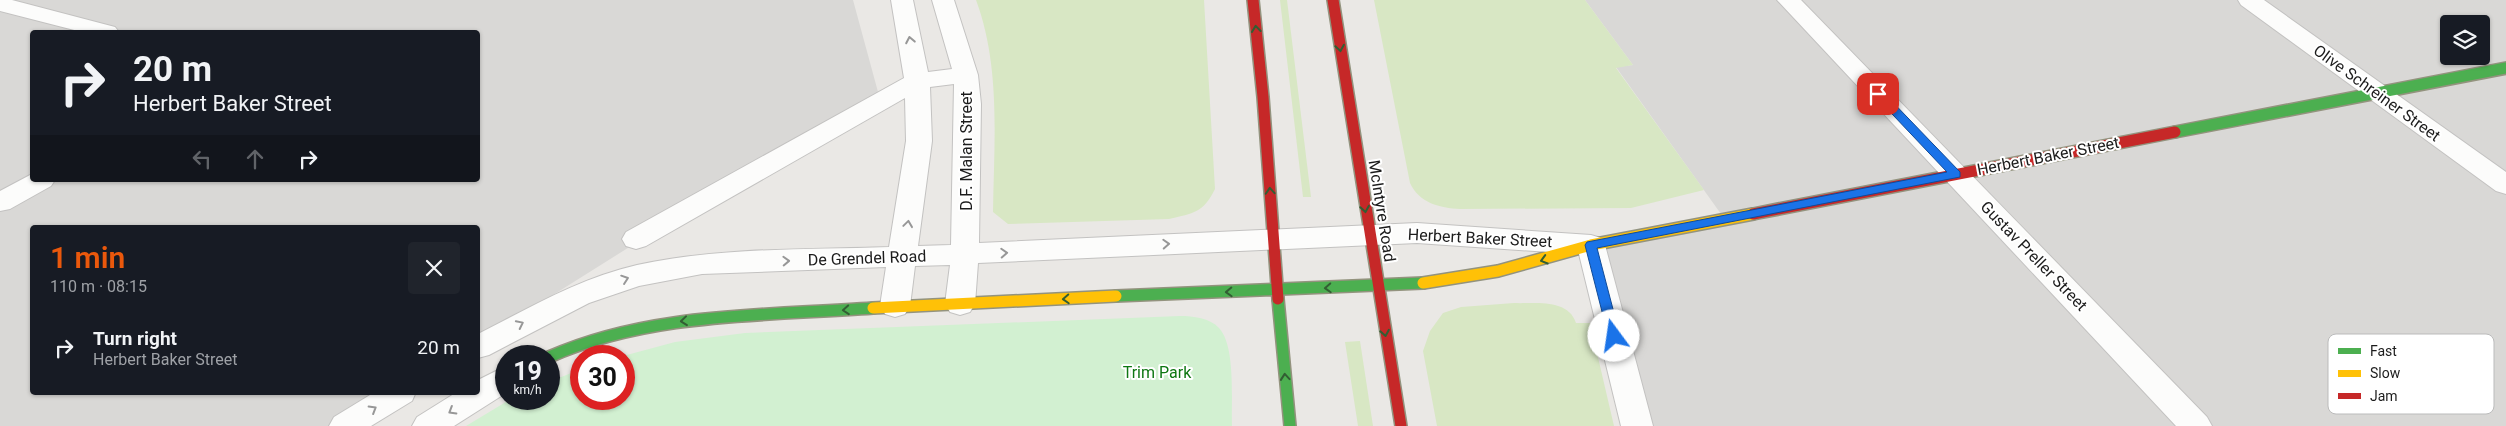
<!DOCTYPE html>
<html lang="en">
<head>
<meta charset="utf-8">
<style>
	:root { --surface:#171b24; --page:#20242c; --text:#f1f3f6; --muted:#9ea1a6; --accent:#ea580c }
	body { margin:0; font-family:Roboto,sans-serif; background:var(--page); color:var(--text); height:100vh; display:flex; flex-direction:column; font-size:19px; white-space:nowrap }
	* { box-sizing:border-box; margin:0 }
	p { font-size:16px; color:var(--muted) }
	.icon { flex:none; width:28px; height:28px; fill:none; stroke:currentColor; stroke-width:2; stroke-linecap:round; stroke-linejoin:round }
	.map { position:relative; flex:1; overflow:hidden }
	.side { position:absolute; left:30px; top:225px; width:450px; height:170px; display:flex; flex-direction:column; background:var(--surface); border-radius:5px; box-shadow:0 1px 4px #0004 }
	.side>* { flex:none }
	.hud { position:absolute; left:30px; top:30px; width:450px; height:152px; border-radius:5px; box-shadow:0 1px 4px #0004; background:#171b24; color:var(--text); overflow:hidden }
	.tools { position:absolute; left:2440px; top:15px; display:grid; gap:10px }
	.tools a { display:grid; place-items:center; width:50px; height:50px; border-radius:5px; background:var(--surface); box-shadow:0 1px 4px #0004; font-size:25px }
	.speed { position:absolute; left:495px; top:345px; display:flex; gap:10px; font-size:25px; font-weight:700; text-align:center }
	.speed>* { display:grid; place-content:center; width:65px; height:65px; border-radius:50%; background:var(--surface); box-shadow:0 1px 4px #0004; line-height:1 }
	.speed small { font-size:12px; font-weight:400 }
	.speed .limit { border:8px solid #d22; background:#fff; color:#111 }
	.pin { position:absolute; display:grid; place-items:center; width:42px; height:42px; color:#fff; margin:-21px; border-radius:10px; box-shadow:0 2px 8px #0006 }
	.me { position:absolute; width:55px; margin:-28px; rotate:346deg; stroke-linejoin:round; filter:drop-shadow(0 0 4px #0008) }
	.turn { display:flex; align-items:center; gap:18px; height:105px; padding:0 20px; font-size:22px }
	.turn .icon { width:65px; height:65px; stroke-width:2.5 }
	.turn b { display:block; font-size:35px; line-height:42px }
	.lanes { display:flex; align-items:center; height:48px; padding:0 20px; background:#0003; justify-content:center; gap:25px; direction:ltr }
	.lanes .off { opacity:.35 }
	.round { display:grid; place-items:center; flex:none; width:52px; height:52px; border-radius:5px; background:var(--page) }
	.headline { display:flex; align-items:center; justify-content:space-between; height:85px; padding:0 20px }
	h1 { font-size:30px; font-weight:600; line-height:38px; color:var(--accent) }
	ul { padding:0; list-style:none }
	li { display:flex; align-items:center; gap:15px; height:75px; padding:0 20px }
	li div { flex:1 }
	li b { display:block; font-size:19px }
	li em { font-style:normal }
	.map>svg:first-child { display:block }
	.residential { fill:#d9d8d6; fill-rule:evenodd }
	.grass { fill:#d8e7c4 }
	.park { fill:#d2f0d1 }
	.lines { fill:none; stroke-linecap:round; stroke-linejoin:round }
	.street-casing { stroke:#c3c2c1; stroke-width:2 }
	.fast-casing { stroke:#93937e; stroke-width:14 }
	.slow-casing { stroke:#93937e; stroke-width:14 }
	.jam-casing { stroke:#93937e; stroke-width:14 }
	.street { fill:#fcfcfb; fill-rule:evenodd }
	.fast { stroke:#4caf50; stroke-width:11 }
	.slow { stroke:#ffc107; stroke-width:11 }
	.jam { stroke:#c62828; stroke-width:11 }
	.oneway { stroke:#325e33 }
	.oneway2 { stroke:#979797 }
	.route { fill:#1a73e8; stroke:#114b97 }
	.labels { text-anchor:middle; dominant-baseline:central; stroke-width:4; stroke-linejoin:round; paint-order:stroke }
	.street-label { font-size:16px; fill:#1c1c1c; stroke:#fff }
	.park-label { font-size:16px; fill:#0e7712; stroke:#fff }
	.key { fill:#fff; stroke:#bbb; stroke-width:1 }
	.key-label { font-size:14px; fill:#1c1c1c }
</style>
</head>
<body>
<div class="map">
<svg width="2506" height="426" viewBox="0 0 2506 426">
	<rect width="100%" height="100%" fill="#eae8e5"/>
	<path class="residential" d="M0,0h853l28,103 -242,138 -161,101v-114h-446v164l363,1 -56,33h-339zM32,32h446v148h-446z
		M1585,0h921v426h-871l-46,-179 137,-26 -110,-154 17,-2zM2449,24h32v32h-32z"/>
	<path class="grass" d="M976,0h228l11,189c-12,24 -21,24 -46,30l-161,5 -15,-12c1,-70 8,-145 -17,-212z
		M1280,0h7l24,197h-8z
		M1374,0h211l48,65 -17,3 88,122 -73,18 -171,1c-20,-1 -41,-6 -50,-26z
		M1514,303c20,1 54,-5 62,20h14l24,103h-177l-14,-75 7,-20 13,-18 18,-6z
		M1360,341l13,85h-15l-13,-84z"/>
	<path class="park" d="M1180,316c13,0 30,2 39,12 17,18 12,73 13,98h-766l45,-27h38v-17l32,-13v30h43l-1,-43 52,-14 70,-9z"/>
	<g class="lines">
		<defs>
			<path id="street" d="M0,0h12l103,27 4,5h-37l-82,-21z
				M891,0h22l15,72 24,-3 -20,-69h22l24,75 3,29 -2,139 438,-20 174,12 10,3 4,7 48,181h-32l-42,-172 -162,-11 -439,20 -3,41 -5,8 -10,3 -10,-3 -5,-8 5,-39 -35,1 -5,40 -5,8 -10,3 -10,-3 -5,-8 6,-39 -184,7 -63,12 -50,17 -100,52 -11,3v-24c51,-26 102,-56 159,-69 82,-18 168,-15 252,-18l17,-106 -1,-43 -259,148 -10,3 -10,-3 -4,-7 4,-7 278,-154zM954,84l-3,161 -33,1 14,-105 -2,-54z
				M1777,0h24l406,417 5,9h-36z
				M2238,0h26l242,172v22l-10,-3 -255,-186z
				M32,174v6h23l-4,6 -41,23 -10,2v-20z
				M506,366v27l-52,33h-42l5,-9 40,-25h21v-12z
				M375,392h41l-4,9 -41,25h-42l5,-9z"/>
			<path id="fast" d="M2175,132l331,-64
				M1116,296l307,-13
				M1278,299l12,127
				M549,357c101,-45 216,-41 324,-49"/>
			<path id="slow" d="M1423,283l75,-12 93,-26 162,-31
				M873,308l243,-12"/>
			<path id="jam" d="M1253,0l10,97 15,202
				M1333,0l68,426
				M1753,214l422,-82"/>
		</defs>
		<use href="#street" class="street-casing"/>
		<use href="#fast" class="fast-casing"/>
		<use href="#slow" class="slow-casing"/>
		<use href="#jam" class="jam-casing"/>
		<use href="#street" class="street"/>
		<use href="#fast" class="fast"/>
		<use href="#slow" class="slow"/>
		<use href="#jam" class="jam"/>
	</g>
	<defs><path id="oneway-chevron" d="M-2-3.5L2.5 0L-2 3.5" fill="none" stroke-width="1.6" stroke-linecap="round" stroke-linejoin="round" transform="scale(1.25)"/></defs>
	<g class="oneway">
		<use href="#oneway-chevron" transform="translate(1256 29) rotate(-96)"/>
		<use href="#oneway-chevron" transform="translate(1340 48) rotate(81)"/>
		<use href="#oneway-chevron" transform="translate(1270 191) rotate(-94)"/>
		<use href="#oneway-chevron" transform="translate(1365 209) rotate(81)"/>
		<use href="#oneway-chevron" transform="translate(1544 260) rotate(164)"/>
		<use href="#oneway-chevron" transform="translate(1328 288) rotate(177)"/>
		<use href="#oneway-chevron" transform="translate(1229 292) rotate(178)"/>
		<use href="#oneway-chevron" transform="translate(1066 299) rotate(177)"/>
		<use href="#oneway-chevron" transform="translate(846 310) rotate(176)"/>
		<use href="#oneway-chevron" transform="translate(684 321) rotate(174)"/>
		<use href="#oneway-chevron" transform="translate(1385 333) rotate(80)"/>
		<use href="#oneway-chevron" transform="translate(1285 377) rotate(-95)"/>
	</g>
	<g class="oneway2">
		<use href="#oneway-chevron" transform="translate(910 40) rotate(-101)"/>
		<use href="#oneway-chevron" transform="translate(908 224) rotate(-82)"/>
		<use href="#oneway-chevron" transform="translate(1166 244) rotate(-3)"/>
		<use href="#oneway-chevron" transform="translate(1004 253) rotate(-3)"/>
		<use href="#oneway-chevron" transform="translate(786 261) rotate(-2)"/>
		<use href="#oneway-chevron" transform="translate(625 279) rotate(-19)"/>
		<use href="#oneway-chevron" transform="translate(520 324) rotate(-26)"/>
		<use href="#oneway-chevron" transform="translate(373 409) rotate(-31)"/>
		<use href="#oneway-chevron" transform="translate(452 411) rotate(149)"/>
	</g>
	<path class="route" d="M1875,91h7l78,81v5l-363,71 23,88 -2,3h-9l-24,-94 2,-3 360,-70 -72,-76z"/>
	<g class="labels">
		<g class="street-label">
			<text transform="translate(2377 93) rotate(36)">Olive Schreiner Street</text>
			<text transform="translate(966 151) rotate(-90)">D.F. Malan Street</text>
			<text transform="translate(2048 156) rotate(-11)">Herbert Baker Street</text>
			<text transform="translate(1382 211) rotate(81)">McIntyre Road</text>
			<text transform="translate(1480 238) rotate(3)">Herbert Baker Street</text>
			<text transform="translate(2034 256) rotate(46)">Gustav Preller Street</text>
			<text transform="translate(867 258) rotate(-2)">De Grendel Road</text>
		</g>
		<g class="park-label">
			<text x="1157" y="372">Trim Park</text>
		</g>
	</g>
	<rect x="2328" y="334" width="166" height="80" rx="8" class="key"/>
	<rect x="2338" y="348" width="23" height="6" fill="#4caf50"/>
	<rect x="2338" y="370" width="23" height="7" fill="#ffc107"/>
	<rect x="2338" y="393" width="23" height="6" fill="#c62828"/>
	<g class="key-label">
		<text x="2370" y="356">Fast</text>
		<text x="2370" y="378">Slow</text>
		<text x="2370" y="401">Jam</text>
	</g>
</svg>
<div class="tools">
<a><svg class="icon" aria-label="layers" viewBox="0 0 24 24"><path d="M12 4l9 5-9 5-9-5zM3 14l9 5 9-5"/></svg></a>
</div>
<div class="speed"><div>19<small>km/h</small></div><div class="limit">30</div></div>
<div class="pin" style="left:1878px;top:94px;background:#d93025"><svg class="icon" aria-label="arrive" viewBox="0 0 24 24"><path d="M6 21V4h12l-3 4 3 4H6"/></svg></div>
<svg class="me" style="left:1614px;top:336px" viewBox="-20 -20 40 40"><circle r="19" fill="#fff"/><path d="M0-13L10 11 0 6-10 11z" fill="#1a73e8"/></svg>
<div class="hud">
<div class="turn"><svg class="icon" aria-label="right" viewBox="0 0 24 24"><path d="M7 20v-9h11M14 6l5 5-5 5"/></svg><div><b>20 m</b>Herbert Baker Street</div></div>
<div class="lanes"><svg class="icon off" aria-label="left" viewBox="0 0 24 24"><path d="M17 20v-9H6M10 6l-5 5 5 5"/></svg><svg class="icon off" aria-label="ahead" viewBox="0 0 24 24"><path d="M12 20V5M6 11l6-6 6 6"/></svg><svg class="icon" aria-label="right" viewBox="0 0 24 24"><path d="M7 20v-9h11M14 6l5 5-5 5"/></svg></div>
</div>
<section class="side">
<div class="headline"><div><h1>1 min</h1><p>110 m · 08:15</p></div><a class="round"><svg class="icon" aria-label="close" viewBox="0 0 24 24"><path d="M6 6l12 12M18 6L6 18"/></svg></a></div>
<ul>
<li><svg class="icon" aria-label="right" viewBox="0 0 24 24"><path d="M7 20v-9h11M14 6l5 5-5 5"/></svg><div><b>Turn right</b><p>Herbert Baker Street</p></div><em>20 m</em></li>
</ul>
</section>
</div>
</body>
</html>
